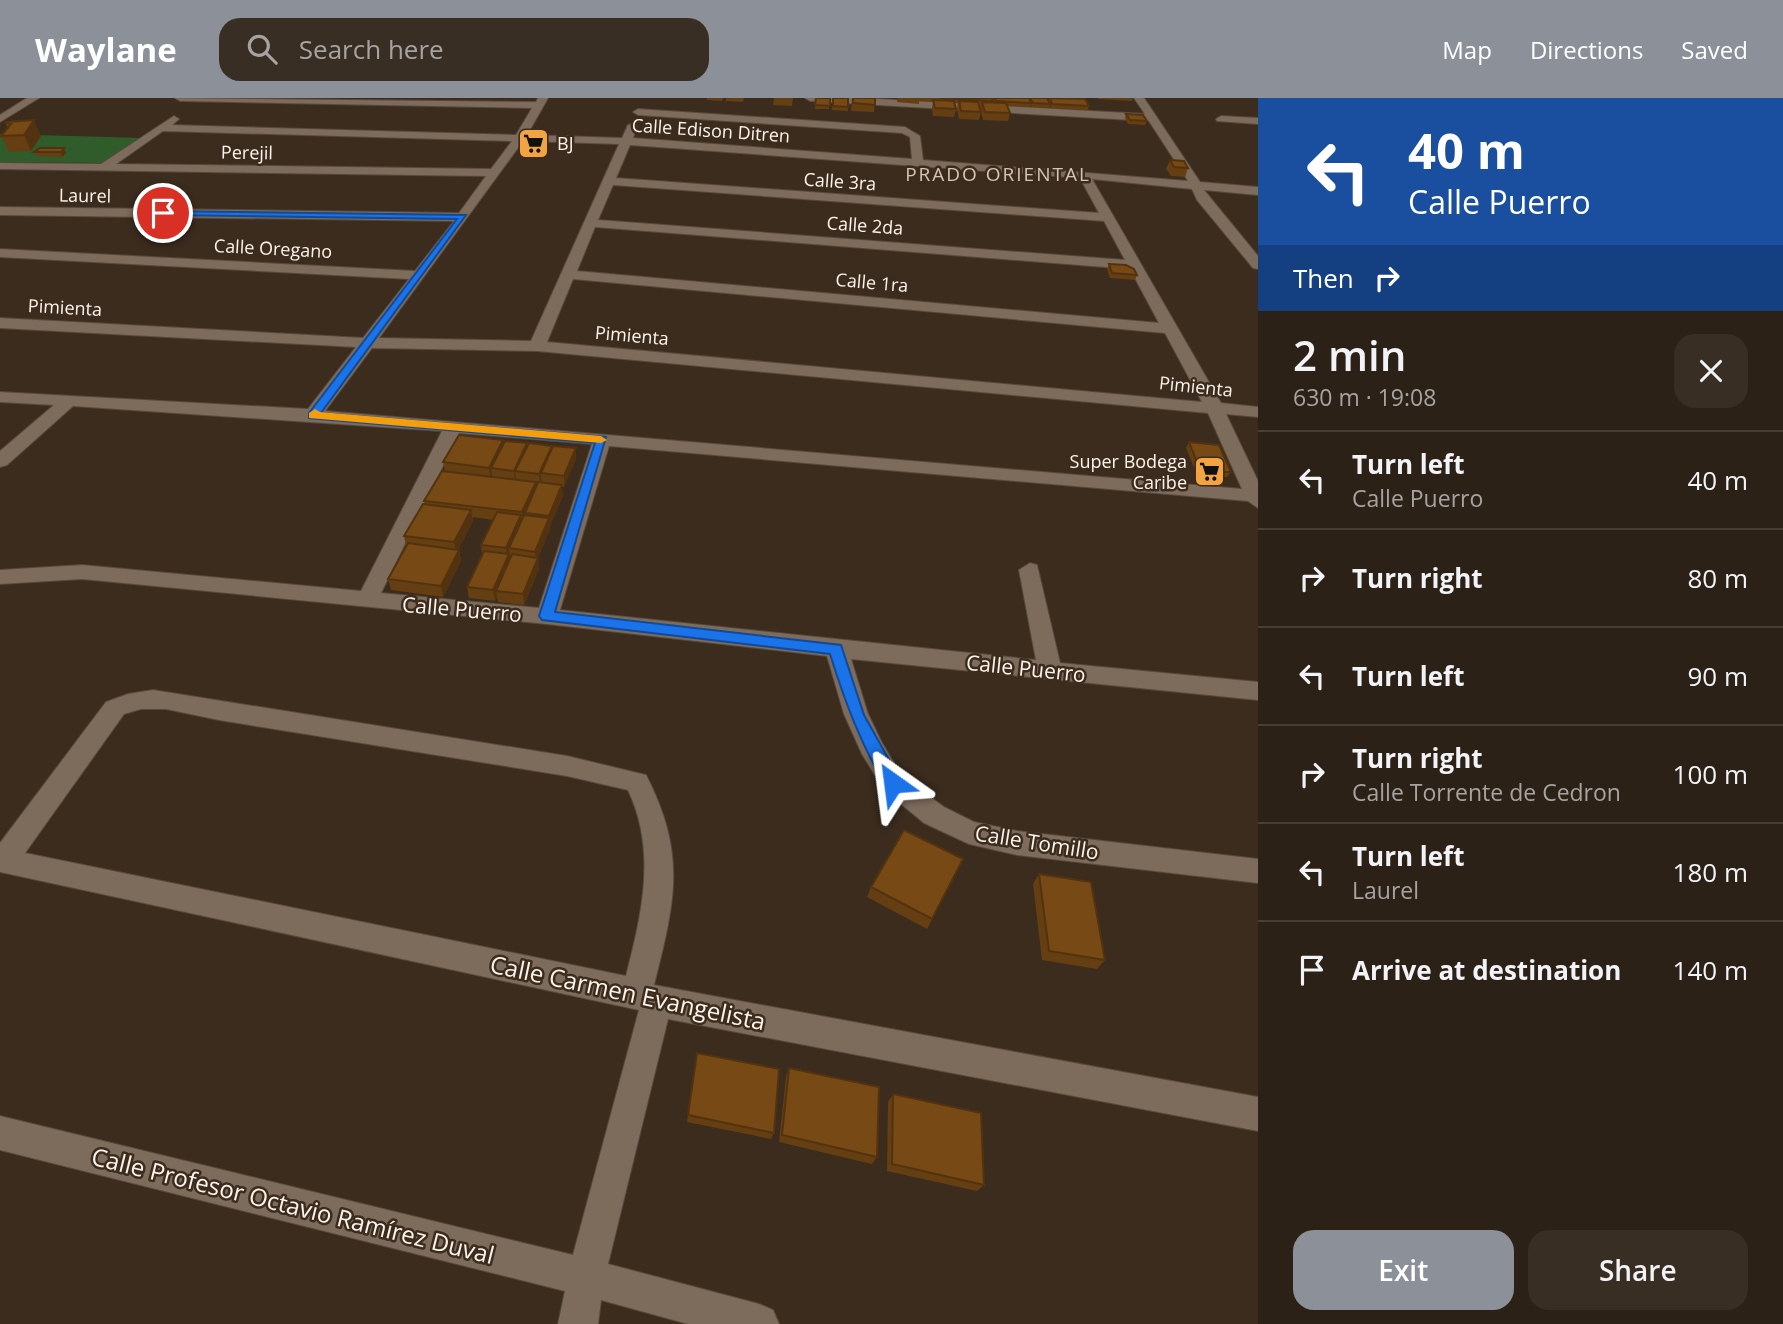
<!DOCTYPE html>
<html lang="en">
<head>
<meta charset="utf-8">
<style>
	:root { --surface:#2c2116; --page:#382e23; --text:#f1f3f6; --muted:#a6a3a1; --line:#483e35; --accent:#8c9099 }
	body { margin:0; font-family:"Open Sans",sans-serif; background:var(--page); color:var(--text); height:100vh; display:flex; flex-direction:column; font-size:26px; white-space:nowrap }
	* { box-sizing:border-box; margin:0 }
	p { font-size:23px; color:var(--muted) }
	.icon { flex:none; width:38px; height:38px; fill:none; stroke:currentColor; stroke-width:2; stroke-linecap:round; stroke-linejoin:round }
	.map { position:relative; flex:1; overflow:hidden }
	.details { display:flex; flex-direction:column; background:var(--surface); width:525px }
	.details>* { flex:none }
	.top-card { background:#1a4fa0; color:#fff; overflow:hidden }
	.pin { position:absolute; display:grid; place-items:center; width:60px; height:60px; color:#fff; margin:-30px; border:4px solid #fff; border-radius:50%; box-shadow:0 2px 7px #0007 }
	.me { position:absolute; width:77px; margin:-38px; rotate:329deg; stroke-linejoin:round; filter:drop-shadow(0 0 5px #0008) }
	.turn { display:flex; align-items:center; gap:24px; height:147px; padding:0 35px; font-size:32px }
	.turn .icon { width:91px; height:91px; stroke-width:2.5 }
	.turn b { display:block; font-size:49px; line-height:60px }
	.then { display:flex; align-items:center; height:66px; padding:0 35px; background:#0003; gap:14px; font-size:26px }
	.round { display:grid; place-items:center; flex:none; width:74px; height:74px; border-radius:21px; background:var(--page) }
	.head { display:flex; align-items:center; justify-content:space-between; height:119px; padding:0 35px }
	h1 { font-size:42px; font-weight:600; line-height:52px }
	.button { display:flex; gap:14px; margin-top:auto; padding:14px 35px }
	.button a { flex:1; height:80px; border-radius:21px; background:var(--accent); color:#fff; font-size:28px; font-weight:600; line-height:80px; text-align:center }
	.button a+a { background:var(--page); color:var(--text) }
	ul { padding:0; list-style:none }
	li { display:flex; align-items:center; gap:21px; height:98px; padding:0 35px; border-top:2px solid var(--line) }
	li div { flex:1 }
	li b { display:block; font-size:26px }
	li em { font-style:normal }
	header { display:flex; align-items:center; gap:42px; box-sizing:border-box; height:98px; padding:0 35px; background:var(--accent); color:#fff }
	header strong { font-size:33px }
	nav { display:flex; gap:38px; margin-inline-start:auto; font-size:24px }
	.search { width:490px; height:63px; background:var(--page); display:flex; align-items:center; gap:18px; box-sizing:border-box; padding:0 24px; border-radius:21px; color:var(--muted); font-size:26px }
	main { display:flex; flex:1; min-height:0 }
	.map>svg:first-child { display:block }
	.green { fill:#305c2c }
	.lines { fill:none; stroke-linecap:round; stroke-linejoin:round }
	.street-casing { stroke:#574a3d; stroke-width:2 }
	.street { fill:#7d6b5b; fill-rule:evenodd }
	.wall { fill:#653f12 }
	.shaded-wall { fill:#53330f }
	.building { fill:#764915; stroke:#53330f; stroke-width:2 }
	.route { fill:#1a73e8; stroke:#114b97; stroke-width:2 }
	.slow { fill:#f59e0b }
	.labels { text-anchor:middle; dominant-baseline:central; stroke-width:5; stroke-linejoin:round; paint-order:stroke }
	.far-street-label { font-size:18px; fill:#fdf3ea; stroke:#3b2c1e }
	.far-poi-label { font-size:18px; fill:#fdf3ea; stroke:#3b2c1e; text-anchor:start }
	.far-neighbourhood-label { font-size:19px; letter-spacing:2px; fill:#d7c4b2; stroke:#3b2c1e }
	.street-label { font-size:21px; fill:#fdf3ea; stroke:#3b2c1e }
	.near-street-label { font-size:24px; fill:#fdf3ea; stroke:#3b2c1e }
</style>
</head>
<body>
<header>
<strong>Waylane</strong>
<div class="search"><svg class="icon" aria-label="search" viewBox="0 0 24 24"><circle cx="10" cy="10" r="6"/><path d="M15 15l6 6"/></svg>Search here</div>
<nav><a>Map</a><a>Directions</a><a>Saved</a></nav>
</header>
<main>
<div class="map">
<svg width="1258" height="1226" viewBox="0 0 1258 1226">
	<rect width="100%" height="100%" fill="#3b2c1e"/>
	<path class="green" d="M0,36l143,4 -39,25 -104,-1z"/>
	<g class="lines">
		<defs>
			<path id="street" d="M27,0h12l-39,24v-7z
				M175,0l361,4 2,-4h10l-21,37 95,3 6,-13 4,-1 5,3 -4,11 279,21 -2,-22 -8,-4 -264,-18 -5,-3 5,-3 267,18 15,9 3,24 265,21 -39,-60 -339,-20 -5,-3h56l284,16 -11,-16h10l56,84 58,5v8l-54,-5 54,66v13l-5,-1 -56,-68 -5,-11 -100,-10 129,224 37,4v10l-32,-3 32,67v27l-10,-7 -639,-55 -49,164 476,50 -17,-90 11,-7 7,2 23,98 198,19v18l-407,-41 17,55 14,29 20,33 42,31 30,15 43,9 241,28v24l-241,-28 -48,-11 -45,-21 -40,-33 -22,-36 -18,-40 -17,-58 -280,-32 -465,-45 -82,5v-14l82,-5 279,26 81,-160 -369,-25 -66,59 -7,2v-16l54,-46 -54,-3v-10l308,17 48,-62 -356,-19v-10l363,20 46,-59 -409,-22v-8l415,22 39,-50 -454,-6v-8l459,6 27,-37 -486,-7v-6l101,1 73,-48 5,3 -7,6 344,10 16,-27 -352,-7zM163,33l349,10 -21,28 -375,-5zM523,43l96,3 -88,197 -152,-3zM630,47l450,33 19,35 -483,-35zM613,87l491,36 21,39 -527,-40zM595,129l535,42 29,54 -582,-52zM573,181l592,54 37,69 -655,-60zM372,250l165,3 671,62 34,76 -917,-78zM459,335l133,11 -53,164 -158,-15z
				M1221,18l37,2v6l-41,-3 -1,-2z
				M153,592l414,66 79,19c41,80 29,126 8,210l604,112v34l-590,-112 -60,245 151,40 14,6 6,14h-91l-87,-24 -3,24h-40l7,-33 -565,-141v-34l573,139 66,-245 -639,-138v-29l106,-141 22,-8zM141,611h25l53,11 348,56 61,14c29,61 14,123 -2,186l-601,-123 99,-139z"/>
		</defs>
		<use href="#street" class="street-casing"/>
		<use href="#street" class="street"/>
	</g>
	<path class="wall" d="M707,0h16l-1,3 -15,-1z
		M726,0h18l-1,4 -17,-1z
		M774,0h19l-1,8 -19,-1z
		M816,0h14l-1,11h-14z
		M833,0l15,9v4l-16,-1z
		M852,0h25l-1,2h-1l-1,12 -23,-1z
		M897,0h150l1,2 1,-2h18l22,8 -1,4 -37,-2 -1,-3 -1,3 -17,-1 -2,-2v2l-23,-1 3,7 -2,8 -25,-1 -2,-8 -2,8 -20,-1 -2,-10 1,-6h-4l2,6 -2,8 -21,-1 -1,-8 1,-6 -14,-1v3l-22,-2z
		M1097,0h36l-1,3 -34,-2z
		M1126,16l21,7 -2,4 -17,-1 -3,-6z
		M5,24l36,14 -10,15 -22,1 -8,-16 7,-8z
		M544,42l-6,7 -14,-1v-4z
		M34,54l32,1 -4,4 -26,-1z
		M1170,62l18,8 -3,9 -14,-1 -5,-7z
		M1109,166l28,11 -2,5 -25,-2 -3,-9z
		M1189,344l42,30 -4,5h-29l-12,-29z
		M504,345h23l1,3 24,3 24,-1v11l-12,28h-2l1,9 -14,31 1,2 -12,29 1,11 -15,36 -26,-3 -1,-5 -2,4 -26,-3 -2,-11 15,-33 -1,-9 12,-25 -20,-3v4l-15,29h1l2,11 -18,36 -52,-7 -3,-11 18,-33 -2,-10 21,-32 -1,-3 21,-30 -2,-9z
		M963,761l-36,70 -60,-32 4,-10z
		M1039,776l66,86 -8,9 -55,-9 -9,-76z
		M697,955l77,80 -3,6 -84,-17z
		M789,970l88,89 -5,7 -93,-22 7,-66z
		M893,996l91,91 -7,6 -90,-20 1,-69z"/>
	<path class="shaded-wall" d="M34,22l7,16 -10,15 -7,-16z
		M543,38l1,4 -6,7 -1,-4z
		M64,50l2,5 -4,4 -1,-5z
		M503,342l2,11 -14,17 1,8 -1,2 -2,-10z
		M527,345l1,11 -13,17 1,8 -1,3 -1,-11z
		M552,348v11l-11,16v8l-1,3 -1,-10z
		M576,350v11l-12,28v-11z
		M536,384l1,11 -12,20v5l-2,5 -1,-11z
		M562,387l1,11 -13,31 -1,-11z
		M471,412l2,11 -17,32 -2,-11z
		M521,417l1,11 -13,22 2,17 -15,26 1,6 -2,4 -2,-11 14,-32 -1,-10z
		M549,420l1,11 -14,34 -1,-11z
		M459,452l2,11 -18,36 -2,-11z
		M538,460l1,11 -15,36 -1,-11z"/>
	<path class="building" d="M816,0h14v8l-15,-1z
		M833,0h15v9l-15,-1z
		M853,0h22v7l-22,-2z
		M940,0h52l1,3z
		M995,0h34l2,5 -35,-2z
		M1030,0h17l3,6 -17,-1z
		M1050,0l35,1 4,7 -37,-2z
		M933,2l21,1 2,8 -21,-1z
		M959,3l19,1 3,10 -20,-1z
		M982,4l24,1 4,10 -25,-1z
		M1126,16l17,1 4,6 -17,-1z
		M34,22l-10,15 -23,1 10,-12 -6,-2z
		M530,37l13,1 -6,7 -13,-1z
		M40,50h24l-3,4h-27z
		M1170,62l14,1 4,7 -14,-1z
		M1109,166l17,1 8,4 3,6 -25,-2z
		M459,337l44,5 -14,28 -46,-6z
		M505,343l22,2 -13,28 -23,-3z
		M1189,344l30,3 12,27h-30z
		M529,345l23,3 -13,28 -24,-3z
		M553,348l23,2 -12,28 -23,-3z
		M442,373l94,11 -14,30 -98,-11z
		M538,384l24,3 -13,31 -24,-3z
		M423,406l48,6 -17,32 -50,-6z
		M497,414l24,3 -15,33 -25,-3z
		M524,417l25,3 -14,34 -26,-4z
		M408,445l51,7 -18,36 -53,-7z
		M484,453l25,3 -16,36 -26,-3z
		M512,456l26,4 -15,36 -27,-3z
		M904,732l59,29 -31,60 -61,-32z
		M1039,776l52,8 14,78 -56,-9z
		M697,955l82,16 -5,64 -86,-18z
		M789,970l90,19 -2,70 -95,-22z
		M893,996l88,19 3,72 -92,-21z"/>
	<path class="route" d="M160,113l306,4 -145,198 285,24 -51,175 286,33 23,70 38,68 -3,5h-12c-26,-43 -42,-86 -57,-134l-288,-34 -3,-4 56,-173 -286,-25v-5l148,-194 -294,-4z"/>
	<path class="slow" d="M315,311l5,3 281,24 6,4 -6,3 -292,-25v-5z"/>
	<defs>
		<symbol id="supermarket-square" viewBox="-11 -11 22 22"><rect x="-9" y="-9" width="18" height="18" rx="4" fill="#f3a442" stroke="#3b2c1e"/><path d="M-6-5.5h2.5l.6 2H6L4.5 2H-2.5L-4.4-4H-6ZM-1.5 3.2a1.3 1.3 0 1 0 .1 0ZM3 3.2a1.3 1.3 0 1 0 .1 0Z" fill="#111"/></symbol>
	</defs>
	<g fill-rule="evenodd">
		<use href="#supermarket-square" x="516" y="28" width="35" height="35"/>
		<use href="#supermarket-square" x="1192" y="356" width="35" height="35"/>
	</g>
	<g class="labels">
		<g class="far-street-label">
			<text transform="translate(711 32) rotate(4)">Calle Edison Ditren</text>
			<text transform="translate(247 54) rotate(1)">Perejil</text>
			<text transform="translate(840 83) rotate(4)">Calle 3ra</text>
			<text transform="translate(85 97) rotate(1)">Laurel</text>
			<text transform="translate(865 127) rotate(4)">Calle 2da</text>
			<text transform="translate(273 150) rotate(3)">Calle Oregano</text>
			<text transform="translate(872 184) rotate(5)">Calle 1ra</text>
			<text transform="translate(65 209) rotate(3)">Pimienta</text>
			<text transform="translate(632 237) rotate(5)">Pimienta</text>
			<text transform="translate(1196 288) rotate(6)">Pimienta</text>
		</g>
		<g class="far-poi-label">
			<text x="557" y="45">BJ</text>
			<text x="1187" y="363" text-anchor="end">Super Bodega<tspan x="1187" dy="21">Caribe</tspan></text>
		</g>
		<g class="far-neighbourhood-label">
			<text x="998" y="76">PRADO ORIENTAL</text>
		</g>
		<g class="street-label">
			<text transform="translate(462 511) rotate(5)">Calle Puerro</text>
			<text transform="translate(1026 570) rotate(6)">Calle Puerro</text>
			<text transform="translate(1037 744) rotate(9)">Calle Tomillo</text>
		</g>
		<g class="near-street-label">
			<text transform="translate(628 894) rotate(12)">Calle Carmen Evangelista</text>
			<text transform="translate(293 1107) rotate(14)">Calle Profesor Octavio Ramírez Duval</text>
		</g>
	</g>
</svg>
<div class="pin" style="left:163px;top:115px;background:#d93025"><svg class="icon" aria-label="arrive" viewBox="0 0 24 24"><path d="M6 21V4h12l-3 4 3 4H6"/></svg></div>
<svg class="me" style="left:893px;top:685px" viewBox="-20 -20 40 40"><path d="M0-17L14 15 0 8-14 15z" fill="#1a73e8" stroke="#fff" stroke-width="4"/></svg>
</div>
<section class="details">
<div class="top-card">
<div class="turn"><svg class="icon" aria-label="left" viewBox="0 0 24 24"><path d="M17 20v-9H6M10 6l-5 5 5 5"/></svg><div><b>40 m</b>Calle Puerro</div></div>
<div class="then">Then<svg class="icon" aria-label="right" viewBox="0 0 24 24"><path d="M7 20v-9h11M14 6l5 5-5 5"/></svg></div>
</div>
<div class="head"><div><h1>2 min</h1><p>630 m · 19:08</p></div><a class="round"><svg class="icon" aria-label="close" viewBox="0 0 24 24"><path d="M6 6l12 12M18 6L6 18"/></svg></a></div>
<ul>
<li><svg class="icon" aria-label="left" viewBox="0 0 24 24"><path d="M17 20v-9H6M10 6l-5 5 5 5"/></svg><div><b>Turn left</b><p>Calle Puerro</p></div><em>40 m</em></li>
<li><svg class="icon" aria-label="right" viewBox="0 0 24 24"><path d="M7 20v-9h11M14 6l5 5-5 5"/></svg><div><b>Turn right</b></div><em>80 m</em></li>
<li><svg class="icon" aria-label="left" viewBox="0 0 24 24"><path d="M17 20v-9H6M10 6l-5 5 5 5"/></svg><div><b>Turn left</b></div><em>90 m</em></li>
<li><svg class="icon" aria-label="right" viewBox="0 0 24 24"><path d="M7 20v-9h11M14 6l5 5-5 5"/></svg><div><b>Turn right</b><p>Calle Torrente de Cedron</p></div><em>100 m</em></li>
<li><svg class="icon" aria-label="left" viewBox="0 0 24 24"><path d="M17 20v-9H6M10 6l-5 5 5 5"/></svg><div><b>Turn left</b><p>Laurel</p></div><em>180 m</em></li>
<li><svg class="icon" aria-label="arrive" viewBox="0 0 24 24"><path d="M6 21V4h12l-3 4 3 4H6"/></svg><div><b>Arrive at destination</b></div><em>140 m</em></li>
</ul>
<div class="button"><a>Exit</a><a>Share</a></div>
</section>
</main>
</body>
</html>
